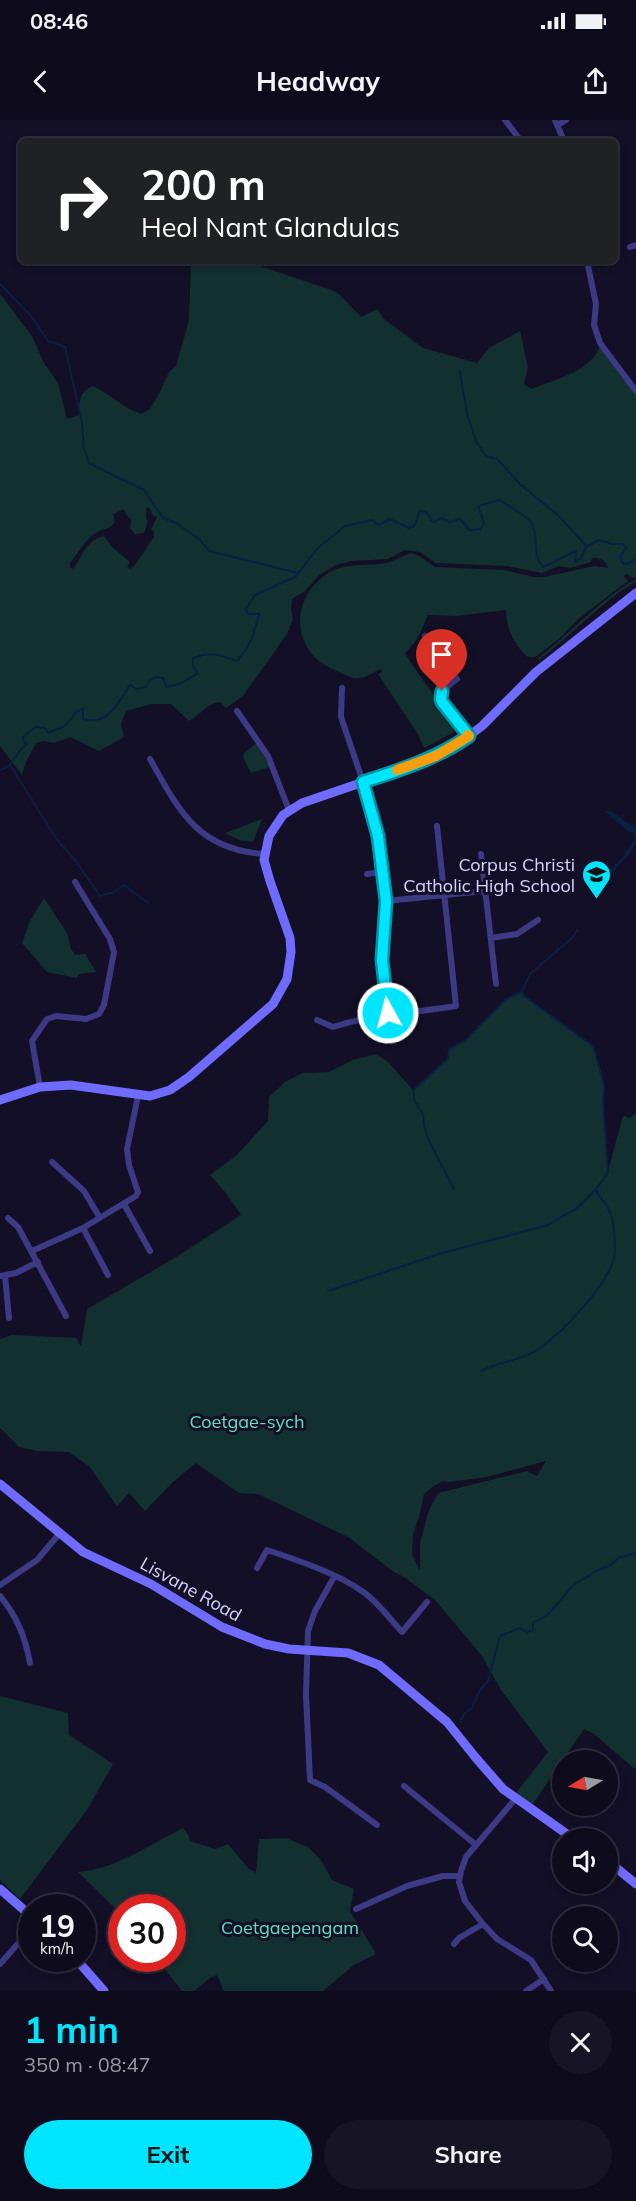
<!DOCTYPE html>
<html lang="en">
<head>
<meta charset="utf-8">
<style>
	:root { --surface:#0e0b1c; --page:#171425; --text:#f1f3f6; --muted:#9b9ba3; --line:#2e2b3b; --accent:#00e5ff }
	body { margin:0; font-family:Mulish,sans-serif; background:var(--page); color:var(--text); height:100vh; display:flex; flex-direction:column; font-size:22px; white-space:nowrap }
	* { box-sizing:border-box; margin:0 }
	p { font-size:20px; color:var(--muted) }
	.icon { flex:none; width:33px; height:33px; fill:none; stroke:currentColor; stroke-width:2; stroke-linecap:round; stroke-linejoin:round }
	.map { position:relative; height:1871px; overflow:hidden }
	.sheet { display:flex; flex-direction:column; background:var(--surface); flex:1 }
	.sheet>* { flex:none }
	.top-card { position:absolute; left:18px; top:18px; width:600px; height:126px; border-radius:9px; box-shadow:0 3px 9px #0003,0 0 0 2px var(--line); background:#202124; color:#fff; overflow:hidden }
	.needle { width:39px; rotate:260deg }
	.controls { position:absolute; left:552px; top:1630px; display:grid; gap:12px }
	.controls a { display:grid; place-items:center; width:66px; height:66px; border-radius:50%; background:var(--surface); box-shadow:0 3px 9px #0003,0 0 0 2px var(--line); font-size:30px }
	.speed { position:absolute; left:18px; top:1774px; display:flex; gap:12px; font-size:30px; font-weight:700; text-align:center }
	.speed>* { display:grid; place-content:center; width:78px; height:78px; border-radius:50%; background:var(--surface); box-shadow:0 3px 9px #0003,0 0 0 2px var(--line); line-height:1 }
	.speed small { font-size:15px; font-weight:400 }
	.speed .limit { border:9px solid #d22; background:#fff; color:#111 }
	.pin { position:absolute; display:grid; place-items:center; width:51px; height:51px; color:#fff; margin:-62px -26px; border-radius:50% 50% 50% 0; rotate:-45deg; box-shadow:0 0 6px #0007 }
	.pin .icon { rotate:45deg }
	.me { position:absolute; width:66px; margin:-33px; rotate:353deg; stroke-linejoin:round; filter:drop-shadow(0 0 4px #0008) }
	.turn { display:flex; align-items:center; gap:21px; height:126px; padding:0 24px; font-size:27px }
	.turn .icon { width:78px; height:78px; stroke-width:2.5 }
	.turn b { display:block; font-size:42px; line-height:51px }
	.round { display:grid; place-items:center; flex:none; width:63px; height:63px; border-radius:32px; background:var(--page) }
	.overview { display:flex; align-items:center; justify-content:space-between; height:102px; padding:0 24px }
	h1 { font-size:36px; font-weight:700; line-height:45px; color:var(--accent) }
	.action { display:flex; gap:12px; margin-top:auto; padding:12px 24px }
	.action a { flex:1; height:69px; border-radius:36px; background:var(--accent); color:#111; font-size:24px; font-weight:700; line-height:69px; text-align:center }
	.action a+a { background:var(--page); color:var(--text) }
	.status { display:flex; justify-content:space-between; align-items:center; height:42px; padding:0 30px; background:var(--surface); direction:ltr }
	.status svg { height:16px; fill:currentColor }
	header { display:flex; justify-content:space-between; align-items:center; height:78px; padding:0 24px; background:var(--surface); font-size:27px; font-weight:700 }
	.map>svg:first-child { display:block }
	.green { fill:#12302f; fill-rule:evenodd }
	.water { fill:#0a1f44 }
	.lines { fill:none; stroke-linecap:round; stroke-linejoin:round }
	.stream { stroke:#0a1f44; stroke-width:2 }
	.street { stroke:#3d3a85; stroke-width:6 }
	.secondary { stroke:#6f6bff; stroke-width:9 }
	.route-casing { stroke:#0095a6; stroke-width:15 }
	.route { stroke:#00e5ff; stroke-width:10 }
	.slow { stroke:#f59e0b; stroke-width:10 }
	.labels { text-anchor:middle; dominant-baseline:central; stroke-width:6; stroke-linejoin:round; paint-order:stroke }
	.poi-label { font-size:18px; fill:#d9d4ff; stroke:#130f26; text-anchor:end }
	.park-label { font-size:18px; fill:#5fe0c0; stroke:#130f26 }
	.street-label { font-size:18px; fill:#d9d4ff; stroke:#130f26 }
</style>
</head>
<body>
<div class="status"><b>08:46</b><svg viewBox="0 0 49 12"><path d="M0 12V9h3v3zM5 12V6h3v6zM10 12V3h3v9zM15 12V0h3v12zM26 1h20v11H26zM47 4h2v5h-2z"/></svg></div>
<header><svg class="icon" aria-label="back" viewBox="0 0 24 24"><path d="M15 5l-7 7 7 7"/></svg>Headway<svg class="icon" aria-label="share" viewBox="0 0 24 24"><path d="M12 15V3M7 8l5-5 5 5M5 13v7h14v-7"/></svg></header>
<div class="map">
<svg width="636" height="1871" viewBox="0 0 636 1871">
	<rect width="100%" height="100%" fill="#130f26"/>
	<path class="green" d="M191,141h54l84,28 10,5 22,23 16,-8 7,10 39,29 54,15 12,-15 31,-17 8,37 -4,16 7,5c24,-10 61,-17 70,-45l35,48v185l-3,1 -6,-4 -3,2 4,5 -51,39 -18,19 -24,18h-7c-14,-11 -22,-30 -22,-47l-50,6 -28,-1 -10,23 -13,16 53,76 -34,18 -6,-14 -40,-60 4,-2 -2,-3c-6,3 -15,9 -21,9 -7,1 -16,-4 -22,-7 -43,-15 -50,-68 -13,-95 20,-15 40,-9 62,-13 9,-2 17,-8 26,-10l9,4 14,10 70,3 29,7h10l50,-11 14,2c-1,-7 -9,-11 -16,-10l-1,4 -20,6 -12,-2 -17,7 -35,-7 -71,-3 -16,-11 -15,-2 -17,9 -36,2 -16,4 -17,10 -14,16 -13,8 -1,10 2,10 -6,15 -44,62 -17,12 -6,-6c-14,2 -19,12 -31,19l-18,-17h-19l-26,7 -5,13 3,13 -25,14 -29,-14 -16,6 -10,-2 -8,2 -10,19 -4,13 -22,-29v-452l32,42 12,27 14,20 9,36 12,-4c0,-13 0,-24 14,-29 17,8 30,22 48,28l9,-5 9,-15 10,-22 7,-6 13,-46zM147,387l3,2 3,7 4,1 -6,12 3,3v5c-9,11 -13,22 -23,32l-4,-2 3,-5 -18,-15 -8,-11c-17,3 -22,21 -31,33l-3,-2v-4c8,-9 16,-25 27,-31 7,-4 12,-2 18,-10l-2,-8 11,-5 2,6 5,4 -1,9 5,6 9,-1c6,-12 0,-18 3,-26z
		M636,459v2c-36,22 -64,54 -97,79l-1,-2c33,-25 61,-58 98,-79z
		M257,623l13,24 -19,6 -8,-16 1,-4z
		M262,699l-8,21 -3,2 -12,-2 -14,-7z
		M44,778l23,35 4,16 4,6 10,-1 11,18 -17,2 -2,4 -30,-6 -25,-29 8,-22z
		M522,872l2,4 69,50 11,39 -1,17 5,69 15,-55 7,2 6,-5v657l-42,-36 -10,-5 -52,76 -16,-12 32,-41 -47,-62 -19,-34 -47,-56 -31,-23 -10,-5 -46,-35 -90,-43 -19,-1 -43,-30 -23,19 -28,29 -16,-18 -12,13 -27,-39 -21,-15 -31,-1 -19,-4 -19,-19v-89l12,-4 64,3 5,8 6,-37 86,-50 68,-44 -16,-23 -15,-17 27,-20 31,-34 1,-24 16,-15 18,-9 26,-1 24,-12 23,-6 12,8 25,28 35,-31 1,-10 16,-8 41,-42zM546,1341l-9,15 -10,-5 -89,22 -9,17 -9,33v28l-8,-17 1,-19 7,-22 4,-19 8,-7 11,-6 6,1 38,-5z
		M0,1576l68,17 1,22 44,29 -26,46 -67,89 -20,-19z
		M183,1708l5,6 2,7 25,8 13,-5 20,24 8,5 3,-34 27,-1 22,9 13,13 11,20 22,9 -4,22 26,43 -22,11 -31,26h-99l-7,-16 -7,3 -16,13h-12l-25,-32h15v-51h-50l-1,6 -43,-42c38,-3 71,-27 105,-44z"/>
	<path class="water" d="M609,690l27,18c0,5 0,11 -1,15 -2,8 -11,16 -17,23 -14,16 -22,29 -35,-1l6,-2 14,11 5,-1 15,-16 12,-19 -1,-5 -7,-2c-5,-9 -16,-11 -21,-20z"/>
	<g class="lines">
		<path class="stream" d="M0,164l31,32 17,25 17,6 17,76 2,25 5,15 55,27 19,28 13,5 23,16 10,12 89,22
			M460,252l7,42 9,27 10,15 11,3 24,26 39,32 26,29
			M10,645l47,75 18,20 25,36 14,-4 10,-7 24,18
			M0,650c14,-3 14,-17 27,-26l-3,-2 -1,-5 12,-10 10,1 3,5 17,-7 12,-15 6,-2v10c25,7 35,-16 47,-34l7,4 9,-2 4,-7 6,-3 7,1 3,9 14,-3 18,-11 -5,-7v-8c17,-7 28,-3 44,3 13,-14 18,-30 22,-47h-11l-2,-5 9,-14 40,-18 23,-29 27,-22 27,-6 7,5 11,-6 19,9 6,-3 5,-14 6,1 7,10 9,-4 8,4 10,-3 10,11 11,-1 3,-6 -6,-17 22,-6c8,6 26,15 31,22 9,13 0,33 12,45l33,-16 -1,11 6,-4 5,-11 13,-7 13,4h11l3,4 -6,9 3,6 4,1 9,-5
			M454,1069l-25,-48 -5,-15 -1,-12 -8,-12 -2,-12 35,-31 1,-10 16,-8 41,-42 16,-7
			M328,1171l111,-37 109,-29 29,-17 19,-19 12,-16 -5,-71 1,-17 -11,-39 -69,-50 -2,-4 8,-18 43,-37 4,-7
			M481,1251c19,-10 41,-10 59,-23 23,-16 77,-71 75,-100 0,-12 -1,-29 -7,-40 -4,-9 -9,-8 -12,-19
			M460,1601l5,-8 7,-5 8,-18 8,-9 12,-45 20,-8 7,4 6,-2v-7l16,-9 23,-28 26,-16 13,-5 7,-7 18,-5"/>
		<path class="street" d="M505,0l16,21
			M555,0l9,21
			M558,5l8,-5
			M630,127l6,-2
			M587,141l9,43 -2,21 6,18 36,48
			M425,516l11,9 21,34 -15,12 -1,8 28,38
			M342,568l-1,29 22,65 17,65 6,54 -4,59 6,53
			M237,591l31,45 21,54
			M150,639c29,52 48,91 115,95
			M481,734l15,130
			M367,754l15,-2
			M386,781l99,-10
			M491,818l26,-4 21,-14
			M317,900l16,7c41,-13 81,-14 123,-21l-19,-180
			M40,967l-8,-46 15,-22 9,-3 30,3 13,-5 5,-9 10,-53 -4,-13 -35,-57
			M52,1042l32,29 16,27
			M124,1084l26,47
			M8,1098l10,9 48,89
			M83,1108l25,47
			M32,1131l51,-23 53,-32 2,-4 -9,-27 -2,-16 11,-53
			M0,1156l16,-3 22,-11
			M5,1156l4,42
			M257,1448l10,-18c30,10 69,23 95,41 16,11 27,27 40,41l25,-30
			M334,1457l-19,34 -7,20 -2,63 4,86 15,7 52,38
			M0,1465l37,-25 23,-27
			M0,1476c17,21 25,40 30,67
			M404,1666l72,59
			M516,1678l-50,59 -5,14 -2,11 6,19 18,23 14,15 34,21 20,31
			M356,1789l51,-23 36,-10h16
			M454,1824l5,-6 24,-14
			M0,1844l32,-36
			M526,1871l18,-12"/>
		<path class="secondary" d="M0,980l40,-13 31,-2 79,11 20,-6 19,-13 84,-73 14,-25 4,-27 -1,-14 -20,-57 -6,-21 5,-24 14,-21 19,-12 123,-42 33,-17 24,-18 54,-54 100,-79
			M0,1364l83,68 68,32 71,43 43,17 24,5 59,4 31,12 68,57 29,36 27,31 71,50
			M608,1741l28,23
			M0,1769l32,28
			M76,1839l28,32"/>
	</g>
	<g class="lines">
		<defs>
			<path id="route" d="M388,893l-6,-53 4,-59 -8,-65 -15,-54c37,-12 73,-23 106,-46l-27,-34 -1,-3 1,-8"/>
		</defs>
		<use href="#route" class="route-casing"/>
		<use href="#route" class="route"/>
		<path class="slow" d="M397,650l39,-14 33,-20 -1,-1"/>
	</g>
	<defs>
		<symbol id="school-pin" viewBox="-11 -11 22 30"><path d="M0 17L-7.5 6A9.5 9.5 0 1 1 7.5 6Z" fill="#00e5ff" stroke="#130f26"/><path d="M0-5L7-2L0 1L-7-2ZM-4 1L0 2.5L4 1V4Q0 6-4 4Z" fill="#111"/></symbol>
	</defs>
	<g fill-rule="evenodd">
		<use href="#school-pin" x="580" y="738" width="33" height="45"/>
	</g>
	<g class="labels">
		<g class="poi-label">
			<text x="575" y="744">Corpus Christi<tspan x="575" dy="21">Catholic High School</tspan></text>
		</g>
		<g class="park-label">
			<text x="247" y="1301">Coetgae-sych</text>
			<text x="290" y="1807">Coetgaepengam</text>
		</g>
		<g class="street-label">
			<text transform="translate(191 1469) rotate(29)">Lisvane Road</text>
		</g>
	</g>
</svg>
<div class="controls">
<a><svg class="needle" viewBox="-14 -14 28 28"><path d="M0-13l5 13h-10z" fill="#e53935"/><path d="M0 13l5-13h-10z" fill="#9b9ba3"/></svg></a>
<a><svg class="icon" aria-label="sound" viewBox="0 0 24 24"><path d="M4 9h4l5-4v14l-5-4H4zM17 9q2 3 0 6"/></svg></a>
<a><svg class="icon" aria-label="search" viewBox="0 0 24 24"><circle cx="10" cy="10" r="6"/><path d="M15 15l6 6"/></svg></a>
</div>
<div class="speed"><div>19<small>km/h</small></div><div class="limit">30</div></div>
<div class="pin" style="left:442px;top:571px;background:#d93025"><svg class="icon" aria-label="arrive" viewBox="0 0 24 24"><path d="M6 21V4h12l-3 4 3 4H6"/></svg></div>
<svg class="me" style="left:388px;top:893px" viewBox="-20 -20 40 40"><circle r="17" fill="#00e5ff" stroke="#fff" stroke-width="3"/><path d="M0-11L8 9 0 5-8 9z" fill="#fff"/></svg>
<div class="top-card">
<div class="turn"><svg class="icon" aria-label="right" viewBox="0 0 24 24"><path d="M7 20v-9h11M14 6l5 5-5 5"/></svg><div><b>200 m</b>Heol Nant Glandulas</div></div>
</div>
</div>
<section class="sheet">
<div class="overview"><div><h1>1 min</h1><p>350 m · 08:47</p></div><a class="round"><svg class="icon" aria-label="close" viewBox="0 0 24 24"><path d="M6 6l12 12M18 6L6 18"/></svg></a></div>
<div class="action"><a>Exit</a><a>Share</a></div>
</section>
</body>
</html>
